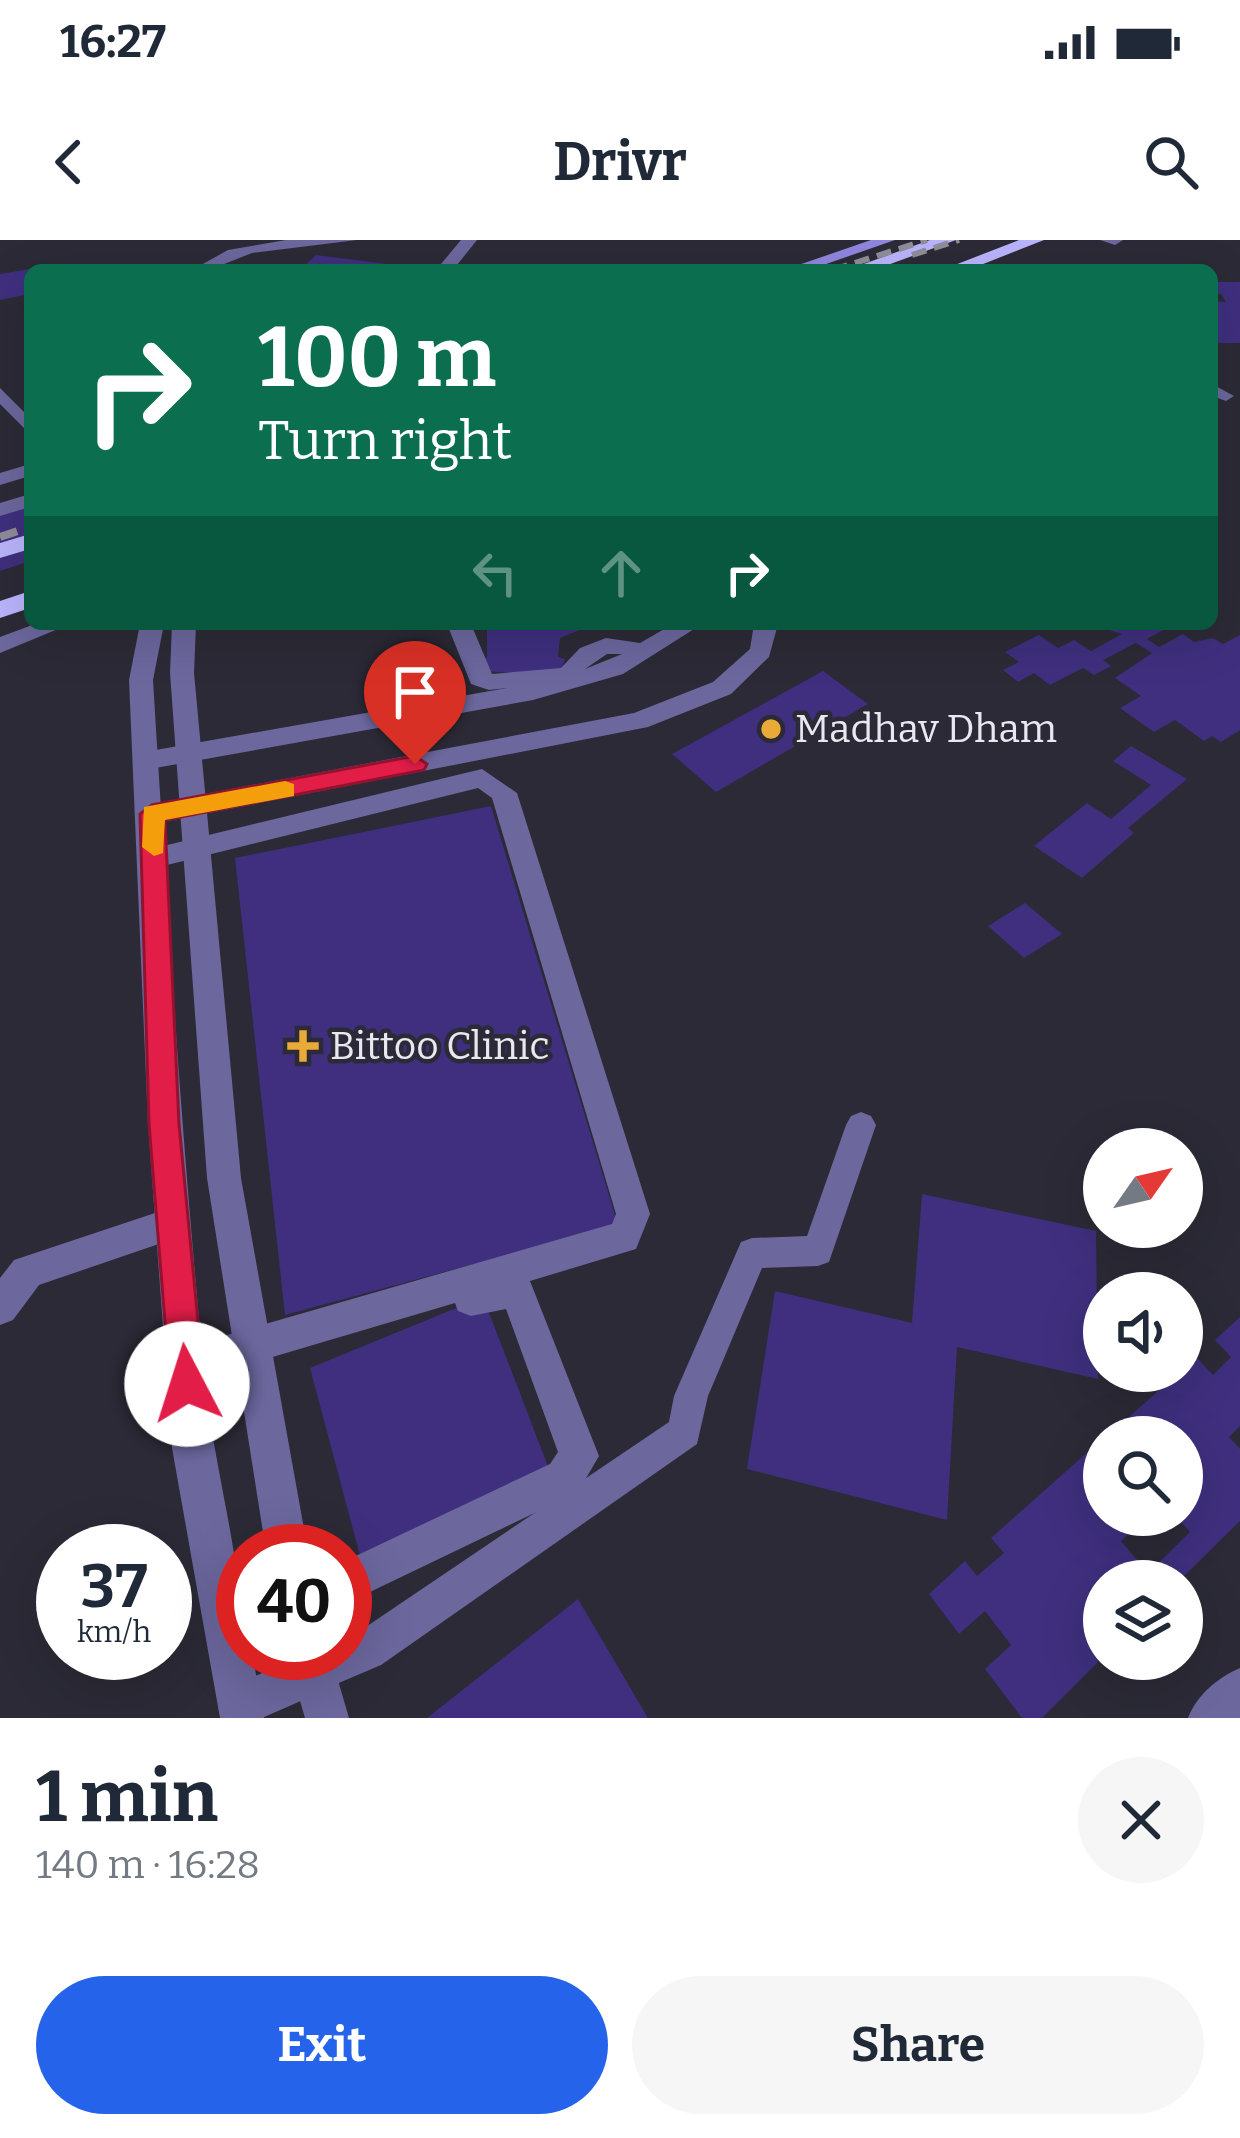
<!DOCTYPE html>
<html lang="en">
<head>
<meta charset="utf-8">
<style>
	:root { --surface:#fff; --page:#f6f6f7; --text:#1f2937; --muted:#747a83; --accent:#2563eb }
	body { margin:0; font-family:Bitter,serif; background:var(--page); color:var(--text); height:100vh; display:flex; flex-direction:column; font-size:45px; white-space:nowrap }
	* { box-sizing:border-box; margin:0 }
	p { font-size:39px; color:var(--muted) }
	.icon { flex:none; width:66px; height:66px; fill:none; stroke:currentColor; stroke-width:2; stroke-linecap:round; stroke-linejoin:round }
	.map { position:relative; height:1478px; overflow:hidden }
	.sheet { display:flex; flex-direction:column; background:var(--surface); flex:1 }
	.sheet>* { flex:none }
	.hud { position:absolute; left:24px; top:24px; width:1194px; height:366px; border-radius:18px; box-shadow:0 12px 48px #0002; background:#0b6e4f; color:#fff; overflow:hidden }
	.needle { width:78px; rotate:56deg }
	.buttons { position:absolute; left:1083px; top:888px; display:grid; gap:24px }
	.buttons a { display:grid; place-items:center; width:120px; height:120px; border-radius:50%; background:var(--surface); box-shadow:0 12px 48px #0002; font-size:60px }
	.speed { position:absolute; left:36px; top:1284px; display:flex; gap:24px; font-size:60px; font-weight:700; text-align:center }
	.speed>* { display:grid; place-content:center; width:156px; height:156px; border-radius:50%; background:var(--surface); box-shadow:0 12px 48px #0002; line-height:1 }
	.speed small { font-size:30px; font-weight:400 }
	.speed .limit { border:18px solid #d22; background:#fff; color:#111 }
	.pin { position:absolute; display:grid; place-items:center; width:102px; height:102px; color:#fff; margin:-123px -51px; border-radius:50% 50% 50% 0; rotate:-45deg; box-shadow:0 0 12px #0007 }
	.pin .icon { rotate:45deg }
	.me { position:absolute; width:132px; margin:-66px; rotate:355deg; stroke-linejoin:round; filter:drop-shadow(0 0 9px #0008) }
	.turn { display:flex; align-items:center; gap:42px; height:252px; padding:0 36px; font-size:54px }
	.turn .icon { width:156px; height:156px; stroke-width:2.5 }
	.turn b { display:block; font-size:84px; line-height:102px }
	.lanes { display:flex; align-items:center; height:114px; padding:0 36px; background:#0003; justify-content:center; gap:60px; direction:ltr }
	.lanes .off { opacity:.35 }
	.round { display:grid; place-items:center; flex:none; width:126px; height:126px; border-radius:63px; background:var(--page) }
	.head { display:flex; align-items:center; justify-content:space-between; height:204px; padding:0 36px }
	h1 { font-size:72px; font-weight:700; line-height:90px }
	.action { display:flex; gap:24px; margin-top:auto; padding:24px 36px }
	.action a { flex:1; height:138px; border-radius:72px; background:var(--accent); color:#fff; font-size:48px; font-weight:700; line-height:138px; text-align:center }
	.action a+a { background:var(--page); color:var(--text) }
	.status { display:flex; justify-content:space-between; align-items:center; height:84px; padding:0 60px; background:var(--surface); direction:ltr }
	.status svg { height:33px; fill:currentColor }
	header { display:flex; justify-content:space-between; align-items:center; height:156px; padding:0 36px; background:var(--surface); font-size:54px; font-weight:700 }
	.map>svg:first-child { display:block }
	.building { fill:#3f2f7e }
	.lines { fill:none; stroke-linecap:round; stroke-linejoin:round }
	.service { fill:#6c679d; fill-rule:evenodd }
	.minor { fill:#6c679d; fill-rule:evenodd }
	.tertiary { fill:#6c679d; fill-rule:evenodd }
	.secondary { fill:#9086de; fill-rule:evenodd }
	.trunk { fill:#bab4fc; fill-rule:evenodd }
	.rail-far1 { stroke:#8e8d98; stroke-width:6; stroke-dasharray:15 8; stroke-linecap:butt }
	.rail { stroke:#8e8d98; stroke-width:8; stroke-dasharray:18 9; stroke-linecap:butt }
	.route { fill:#e11d48; stroke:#92132f; stroke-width:3 }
	.slow { fill:#f59e0b }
	.poi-dot { fill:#eaaa38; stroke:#2b2a36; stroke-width:4.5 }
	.labels { text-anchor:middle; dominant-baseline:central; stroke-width:9; stroke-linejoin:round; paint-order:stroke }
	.poi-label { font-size:39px; fill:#e9e8f1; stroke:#2b2a36; text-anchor:start }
</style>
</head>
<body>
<div class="status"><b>16:27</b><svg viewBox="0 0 49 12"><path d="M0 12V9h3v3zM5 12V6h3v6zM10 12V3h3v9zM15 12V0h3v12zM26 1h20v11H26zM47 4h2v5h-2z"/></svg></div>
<header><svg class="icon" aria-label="back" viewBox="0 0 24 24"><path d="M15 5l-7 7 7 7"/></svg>Drivr<svg class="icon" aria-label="search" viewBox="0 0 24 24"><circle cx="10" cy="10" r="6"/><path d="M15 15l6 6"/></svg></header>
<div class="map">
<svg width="1240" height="1478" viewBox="0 0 1240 1478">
	<rect width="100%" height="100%" fill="#2b2a36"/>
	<path class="building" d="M316,15l94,12v3h-110z
		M30,29v25l-30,6v-26z
		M1212,42h28v61h-28v-42l14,1 -5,-8h-9z
		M30,256v65l-30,10v-65z
		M487,384h107l-34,14 -2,19 7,2 -6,17 -74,-5 -8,-14 10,1z
		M1089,384h34l8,5 43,-5 -27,15 12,8 24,-13 11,8 19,-4 10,6 17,-9v95l-19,12 -9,-6 -8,5 -29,-21 -21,12 -34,-24 21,-12 -26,-18 37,-25 -16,-10 -33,17 8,6 -17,9 -11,-7 -33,17 -16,-12 -16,9 -15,-12 16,-8 -14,-10 34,-17 19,13 16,-8 17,11 31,-17z
		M823,431l45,33 -152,88 -44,-38z
		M1131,506l56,33 -59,49 6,5 -52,45 -48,-32 53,-43 24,16 40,-34 -38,-24z
		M491,566l127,419 -333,90 -50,-457z
		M1025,663l37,31 -38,24 -36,-32z
		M922,954l174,37 2,148 -141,-32 -10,173 -200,-51 28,-178 137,32z
		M483,1057l68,177 -188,93 -53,-199z
		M1240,1077v109l-11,11 11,12v72l-61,60h-75v75l-62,62h-20l-37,-49 26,-24 -26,-34 -26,23 -30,-40 36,-33 12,15 27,-23 -13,-15 99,-88 14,16v49h45l-28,26 27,32 42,-41 -15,-17h7v-78l-71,-4 85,-76 17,18 18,-18 -16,-17z
		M578,1359l70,119h-221z"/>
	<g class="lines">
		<path class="service" d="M286,0h71l-105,13 -43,17h-17l36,-20z
			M1212,144l22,12 -8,5 -14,-5z
			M0,148l30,30v16l-30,-30z
			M861,872l10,4 5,9 -47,137 -11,4 -56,2 -54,128 -11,48 -316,221 -68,29 -14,-6 -6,-14 6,-14 17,-7h29v-12l324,-219 5,-26 67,-154 11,-4 55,-2 39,-111 5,-9z"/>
		<path class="minor" d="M447,384h24l21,50 69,-6 19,-20 26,-10 34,5 33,-19h29l-79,50 -90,26 -383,69 -13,-9 13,-9 357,-63 -18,2 -18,-6zM607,414h15l-37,15z
			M754,384h24l-9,33 -38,37 -83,33 -496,97 -13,-10 13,-10 482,-91 79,-31 37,-33z
			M482,529l35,24 133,421 -14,35 -106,32 69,175 -21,36 -233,112v-43l205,-97 8,-12 -52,-143 -35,7 -13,-5 -3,-8 -270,80 -13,-6 -6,-13 6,-13 440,-127 4,-10 -124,-416 -14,-10 -323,80 -14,-10 14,-10z
			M173,967l12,4 5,12 -5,12 -146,50 -26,35 -13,5v-47l14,-18z
			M311,1413l17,6 7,15 -7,15 -66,29h-39l-5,-13 6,-16z
			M1240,1428v50h-52c9,-23 29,-40 52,-50z"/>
		<path class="tertiary" d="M461,0h16l-24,30h-17z
			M1100,0h23l-8,5z
			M30,224v12l-30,9v-12z
			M30,254v13l-30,9v-13z
			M35,384h35l-70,29v-16z
			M140,384h24l-11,56c14,231 29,462 51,693 9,93 39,186 39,280h9l12,65h-44l-48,-270 -24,-324 -19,-444z
			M172,384h24l-2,49 47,505 67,373h-42l-59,-373 -37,-505z
			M286,1413h44l19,65h-44z"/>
		<path class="secondary" d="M871,0h24l-86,30h-25z"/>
		<path class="trunk" d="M930,0h26l-82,30h-27z
			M1019,0h25l-76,30h-26z
			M30,294v15l-30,9v-15z
			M30,351v17l-30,10v-17z"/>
		<path class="rail-far1" d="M912,15l47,-15
			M833,30l94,-30"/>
		<path class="rail" d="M0,297l30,-10"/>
	</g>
	<path class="route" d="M415,516l12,8 -3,6 -259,50 14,304 25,260 -5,13 -12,5 -12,-5 -5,-13 -21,-260 -9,-310 12,-9z"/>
	<path class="slow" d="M285,541l9,3v12l-129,24 -2,33 -9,3 -12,-9 2,-40z"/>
	<g class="poi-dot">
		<circle cx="771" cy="489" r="12"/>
		<path d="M297 788h12v12h12v12h-12v12h-12v-12h-12v-12h12z"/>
	</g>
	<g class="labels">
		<g class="poi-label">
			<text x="795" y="489">Madhav Dham</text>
			<text x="330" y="806">Bittoo Clinic</text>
		</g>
	</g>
</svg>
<div class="buttons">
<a><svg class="needle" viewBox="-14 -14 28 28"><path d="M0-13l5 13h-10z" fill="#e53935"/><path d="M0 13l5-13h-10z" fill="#747a83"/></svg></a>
<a><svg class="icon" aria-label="sound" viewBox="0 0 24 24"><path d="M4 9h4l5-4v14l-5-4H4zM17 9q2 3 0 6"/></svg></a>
<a><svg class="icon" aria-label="search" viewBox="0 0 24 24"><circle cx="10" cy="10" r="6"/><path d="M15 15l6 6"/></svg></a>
<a><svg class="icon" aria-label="layers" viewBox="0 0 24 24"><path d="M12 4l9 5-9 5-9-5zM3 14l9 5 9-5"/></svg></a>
</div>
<div class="speed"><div>37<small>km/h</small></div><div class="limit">40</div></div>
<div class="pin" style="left:415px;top:524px;background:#d93025"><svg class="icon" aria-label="arrive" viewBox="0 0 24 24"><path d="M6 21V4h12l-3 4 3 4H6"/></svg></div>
<svg class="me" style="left:187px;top:1144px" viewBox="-20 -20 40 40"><circle r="19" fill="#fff"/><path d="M0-13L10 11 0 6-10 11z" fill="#e11d48"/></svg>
<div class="hud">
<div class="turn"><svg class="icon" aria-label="right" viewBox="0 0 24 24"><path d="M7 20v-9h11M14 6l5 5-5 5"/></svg><div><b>100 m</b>Turn right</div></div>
<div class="lanes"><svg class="icon off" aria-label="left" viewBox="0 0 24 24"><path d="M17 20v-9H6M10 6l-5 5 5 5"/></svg><svg class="icon off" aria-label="ahead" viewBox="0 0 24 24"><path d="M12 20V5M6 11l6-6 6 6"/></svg><svg class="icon" aria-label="right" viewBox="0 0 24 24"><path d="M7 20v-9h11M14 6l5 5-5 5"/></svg></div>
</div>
</div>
<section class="sheet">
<div class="head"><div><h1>1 min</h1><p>140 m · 16:28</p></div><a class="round"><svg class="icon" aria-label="close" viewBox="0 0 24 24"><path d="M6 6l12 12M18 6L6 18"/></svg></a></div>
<div class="action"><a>Exit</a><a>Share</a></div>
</section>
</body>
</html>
